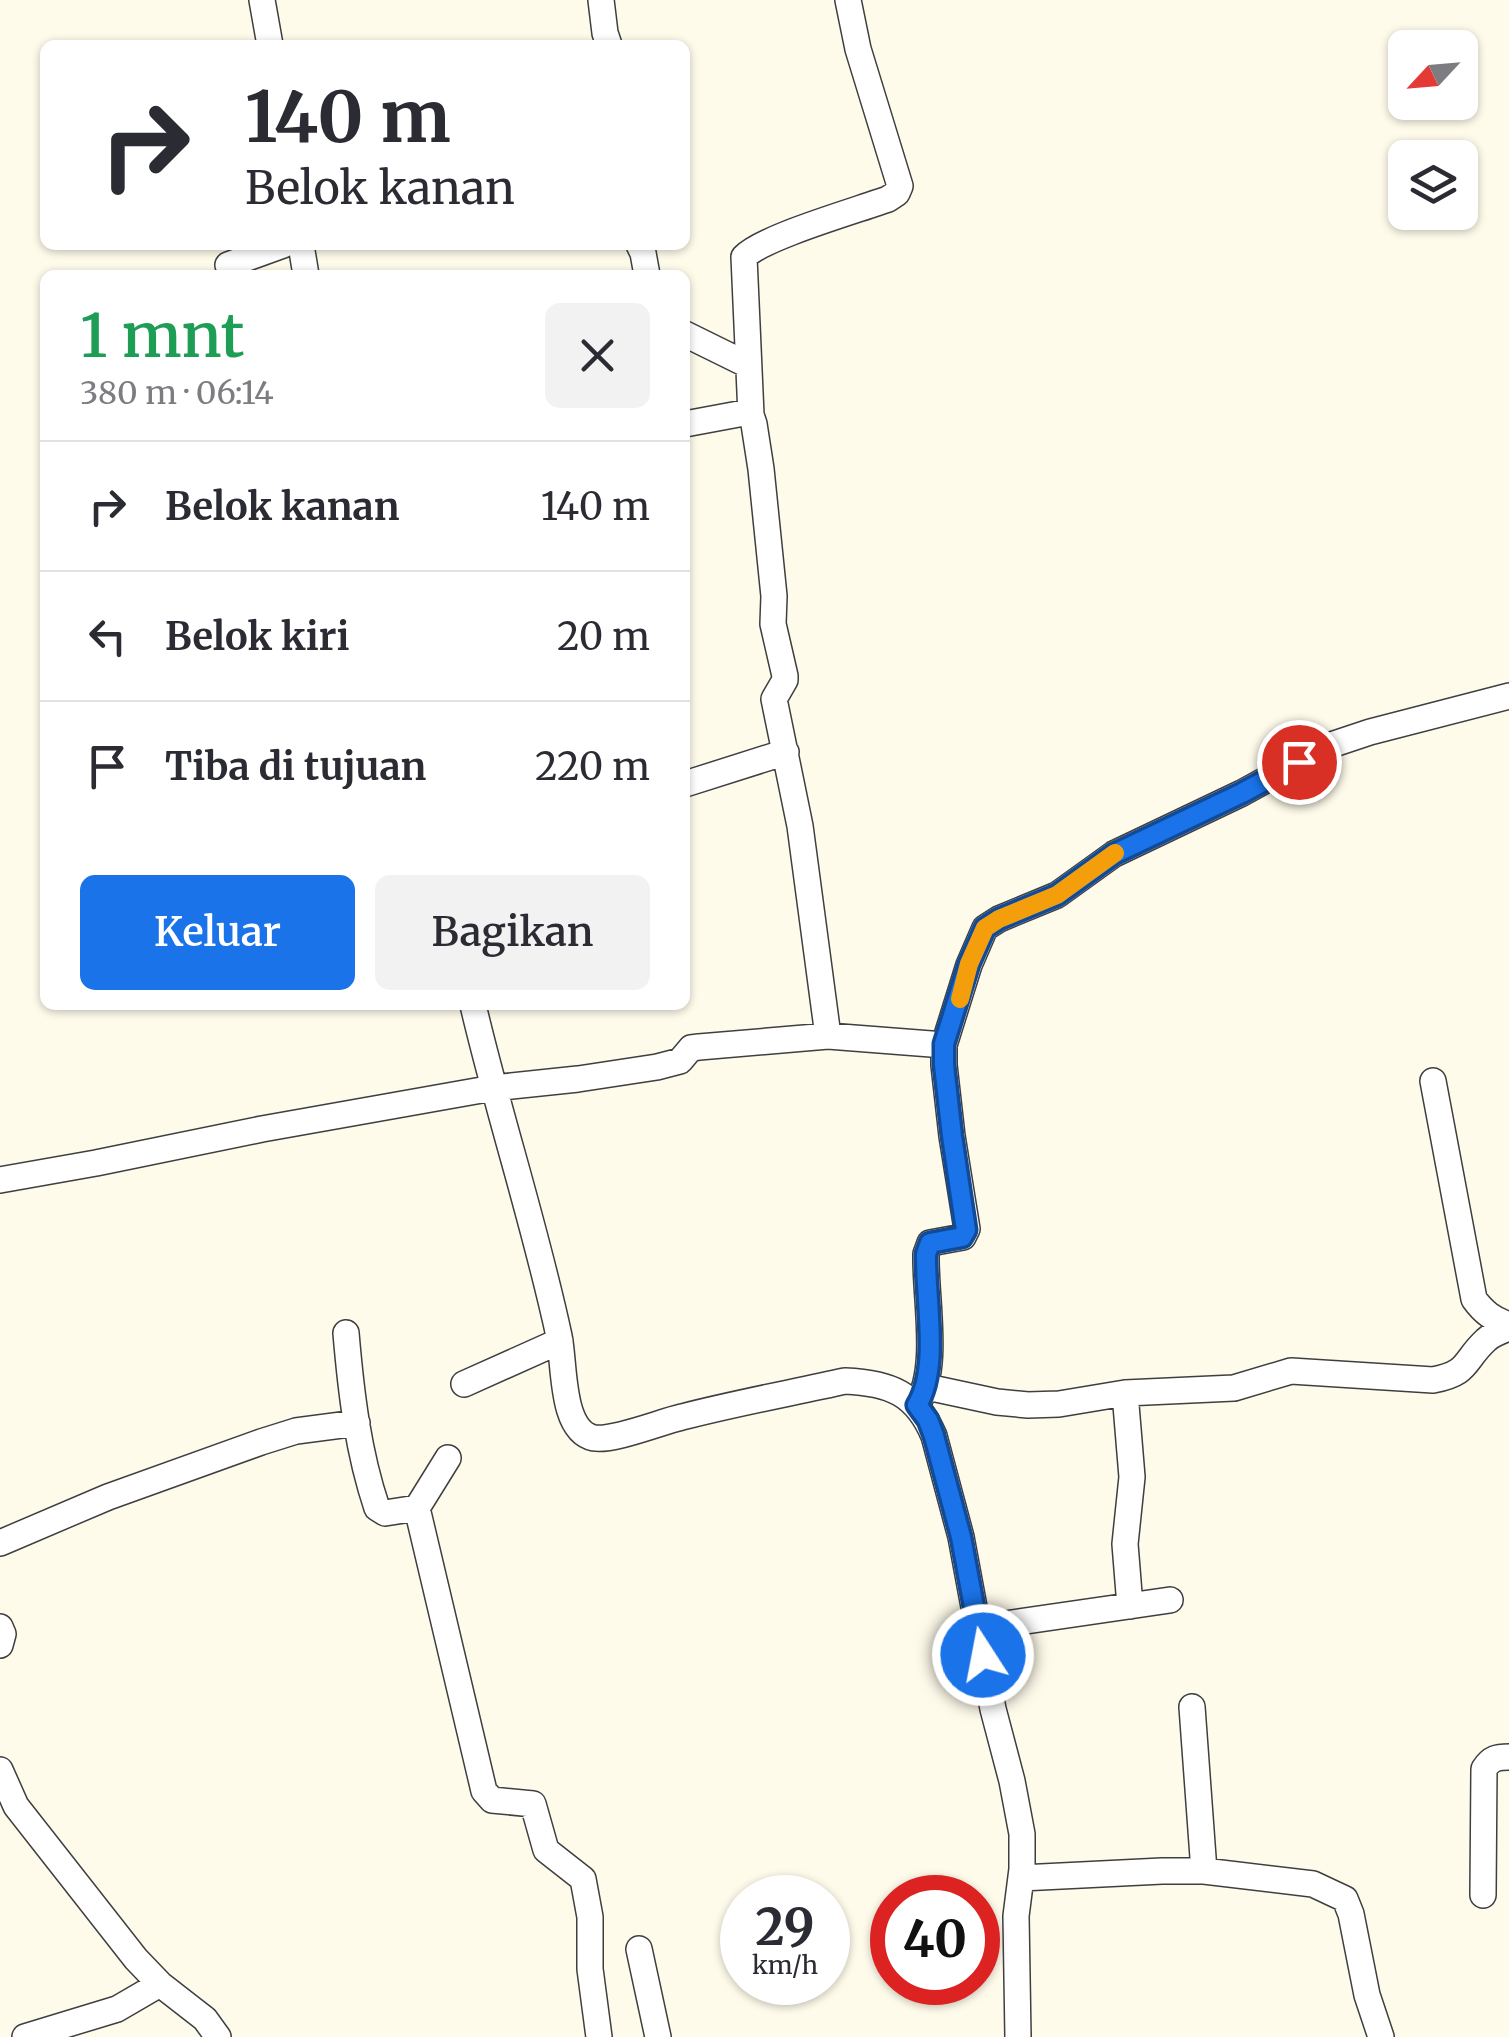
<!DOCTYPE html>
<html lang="id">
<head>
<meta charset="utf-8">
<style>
	:root { --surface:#fff; --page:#f2f2f3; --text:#2b2b33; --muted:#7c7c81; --line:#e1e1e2; --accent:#1a73e8 }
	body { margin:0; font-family:Merriweather,serif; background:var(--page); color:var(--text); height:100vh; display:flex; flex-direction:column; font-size:38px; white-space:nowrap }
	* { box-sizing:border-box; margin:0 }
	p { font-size:32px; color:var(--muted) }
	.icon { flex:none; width:55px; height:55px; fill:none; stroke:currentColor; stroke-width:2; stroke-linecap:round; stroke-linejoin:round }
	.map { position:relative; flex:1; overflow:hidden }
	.sheet { position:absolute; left:40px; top:270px; width:650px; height:740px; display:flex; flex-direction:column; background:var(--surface); border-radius:15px; box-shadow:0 2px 8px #0004 }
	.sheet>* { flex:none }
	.hud { position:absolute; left:40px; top:40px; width:650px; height:210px; border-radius:15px; box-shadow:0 2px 8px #0004; background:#fff; color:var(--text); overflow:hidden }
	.needle { width:65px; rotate:244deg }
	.controls { position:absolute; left:1388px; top:30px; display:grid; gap:20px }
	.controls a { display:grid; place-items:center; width:90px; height:90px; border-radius:15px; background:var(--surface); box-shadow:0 2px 8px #0004; font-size:50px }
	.speed { position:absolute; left:720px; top:1875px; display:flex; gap:20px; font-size:50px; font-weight:700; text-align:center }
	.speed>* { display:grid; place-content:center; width:130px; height:130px; border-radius:50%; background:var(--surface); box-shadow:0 2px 8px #0004; line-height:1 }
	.speed small { font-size:25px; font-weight:400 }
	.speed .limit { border:15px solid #d22; background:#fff; color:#111 }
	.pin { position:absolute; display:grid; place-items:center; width:85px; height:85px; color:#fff; margin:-42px; border:5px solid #fff; border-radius:50%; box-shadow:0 2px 10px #0007 }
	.me { position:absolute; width:110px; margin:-55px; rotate:349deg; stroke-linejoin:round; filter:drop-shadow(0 0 8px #0008) }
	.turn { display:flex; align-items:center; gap:35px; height:210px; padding:0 40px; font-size:45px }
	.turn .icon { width:130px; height:130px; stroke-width:2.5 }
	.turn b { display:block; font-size:70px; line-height:85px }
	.round { display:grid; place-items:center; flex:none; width:105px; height:105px; border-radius:15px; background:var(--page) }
	.head { display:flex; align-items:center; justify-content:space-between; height:170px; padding:0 40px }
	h1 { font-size:60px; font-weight:600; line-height:75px; color:#1e9e55 }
	.action { display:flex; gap:20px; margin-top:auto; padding:20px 40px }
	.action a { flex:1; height:115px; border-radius:15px; background:var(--accent); color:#fff; font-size:40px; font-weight:600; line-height:115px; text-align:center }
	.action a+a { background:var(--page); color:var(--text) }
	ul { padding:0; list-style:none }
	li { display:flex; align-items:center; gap:30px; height:130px; padding:0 40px; border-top:2px solid var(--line) }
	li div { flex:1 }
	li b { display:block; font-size:38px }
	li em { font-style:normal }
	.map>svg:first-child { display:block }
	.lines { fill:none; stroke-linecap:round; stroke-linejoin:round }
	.minor-casing { stroke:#3f3f3f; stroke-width:28 }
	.minor { stroke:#fff; stroke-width:25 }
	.route-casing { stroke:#114b97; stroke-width:25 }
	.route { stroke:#1a73e8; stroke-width:18 }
	.slow { stroke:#f59e0b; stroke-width:18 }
</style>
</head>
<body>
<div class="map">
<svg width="1509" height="2037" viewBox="0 0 1509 2037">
	<rect width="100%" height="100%" fill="#fffbeb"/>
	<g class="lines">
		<defs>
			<path id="minor" d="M262,0l8,45
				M601,0l4,33 4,12
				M301,245l5,30
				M639,245l4,8 4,22
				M228,265l55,-20
				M685,334l63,31
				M751,415l-7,-158c19,-20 114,-47 144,-58l9,-6 3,-7 -42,-137 -10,-49
				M685,424l59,-11 7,2 3,9 7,45 13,127 -1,28 12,52v4l-11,19 26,127 28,210
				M685,784l101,-32
				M473,1005c26,111 62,219 86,331 6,27 1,95 35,102 20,3 66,-16 88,-21 54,-14 109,-24 163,-36 45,2 71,12 89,55l27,101 32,172 19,72 10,53v35l-6,47 2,121
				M1433,1081l41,218c10,14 19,20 35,26
				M0,1180l96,-17 166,-34 231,-41 85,-9 79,-12 23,-6 11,-13 8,-1 129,-11 116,9
				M346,1333c5,59 12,119 31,175l8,5 32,-5
				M464,1384l96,-43
				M927,1387l70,15 31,3 31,-1 66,-11 109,-5 57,-17 142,9c37,-7 30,-19 53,-40 6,-6 15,-9 23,-12
				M1125,1393l7,84 -7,67 5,62
				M917,1405c23,-37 8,-107 9,-151l4,-11 33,-6 4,-8 -15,-93 -8,-71v-20l25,-80 16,-37 14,-9 58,-24 57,-41 128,-61 86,-47 42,-14 139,-36
				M448,1458l-31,50 67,283 8,9 41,4 13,46 37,29 7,38v52l9,68
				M0,1543l108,-46 153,-55 35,-11 61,-8
				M0,1627l3,7 -3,11
				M978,1628l192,-28
				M0,1770l16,36 120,153 24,25 45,35 13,18
				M1204,1871l109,13 32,15 6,15 16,81 14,42
				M1021,1878l141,-7h42l-12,-164
				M1483,1895l1,-126c7,-11 13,-12 25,-12
				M639,1949l19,88
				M25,2037l92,-28 43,-25"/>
		</defs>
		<use href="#minor" class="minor-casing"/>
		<use href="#minor" class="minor"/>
	</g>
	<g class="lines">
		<defs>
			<path id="route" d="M983,1655l-22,-118 -27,-101 -6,-16 -11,-15c23,-37 8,-107 9,-151l4,-11 32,-6 4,-7 -14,-94 -8,-71v-21l25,-80 16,-36 14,-9 58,-24 57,-41 128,-61 57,-31"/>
		</defs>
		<use href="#route" class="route-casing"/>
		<use href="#route" class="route"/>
		<path class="slow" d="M960,999l9,-35 16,-36 14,-9 58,-24 58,-42"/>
	</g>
</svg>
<div class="controls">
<a><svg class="needle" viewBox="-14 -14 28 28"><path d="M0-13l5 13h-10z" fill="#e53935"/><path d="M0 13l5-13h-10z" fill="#7c7c81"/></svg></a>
<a><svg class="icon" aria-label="layers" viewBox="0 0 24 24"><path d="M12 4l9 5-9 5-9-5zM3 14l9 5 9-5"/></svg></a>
</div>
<div class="speed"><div>29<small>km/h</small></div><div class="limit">40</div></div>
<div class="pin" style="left:1299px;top:762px;background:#d93025"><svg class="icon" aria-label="arrive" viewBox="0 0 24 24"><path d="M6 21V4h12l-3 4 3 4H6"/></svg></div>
<svg class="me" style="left:983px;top:1655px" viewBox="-20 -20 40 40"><circle r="17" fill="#1a73e8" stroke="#fff" stroke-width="3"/><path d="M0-11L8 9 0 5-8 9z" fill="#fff"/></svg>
<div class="hud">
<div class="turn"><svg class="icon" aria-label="right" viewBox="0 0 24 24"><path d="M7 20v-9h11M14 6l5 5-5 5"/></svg><div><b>140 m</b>Belok kanan</div></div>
</div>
<section class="sheet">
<div class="head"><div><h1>1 mnt</h1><p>380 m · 06:14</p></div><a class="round"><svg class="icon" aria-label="close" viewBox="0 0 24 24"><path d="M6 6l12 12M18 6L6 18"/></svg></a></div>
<ul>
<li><svg class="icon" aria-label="right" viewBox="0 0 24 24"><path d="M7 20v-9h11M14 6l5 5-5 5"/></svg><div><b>Belok kanan</b></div><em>140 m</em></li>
<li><svg class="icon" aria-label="left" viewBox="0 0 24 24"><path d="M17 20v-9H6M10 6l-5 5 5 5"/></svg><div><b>Belok kiri</b></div><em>20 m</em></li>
<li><svg class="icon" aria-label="arrive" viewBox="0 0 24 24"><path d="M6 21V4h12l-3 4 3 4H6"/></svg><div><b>Tiba di tujuan</b></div><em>220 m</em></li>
</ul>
<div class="action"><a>Keluar</a><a>Bagikan</a></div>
</section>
</div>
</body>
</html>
